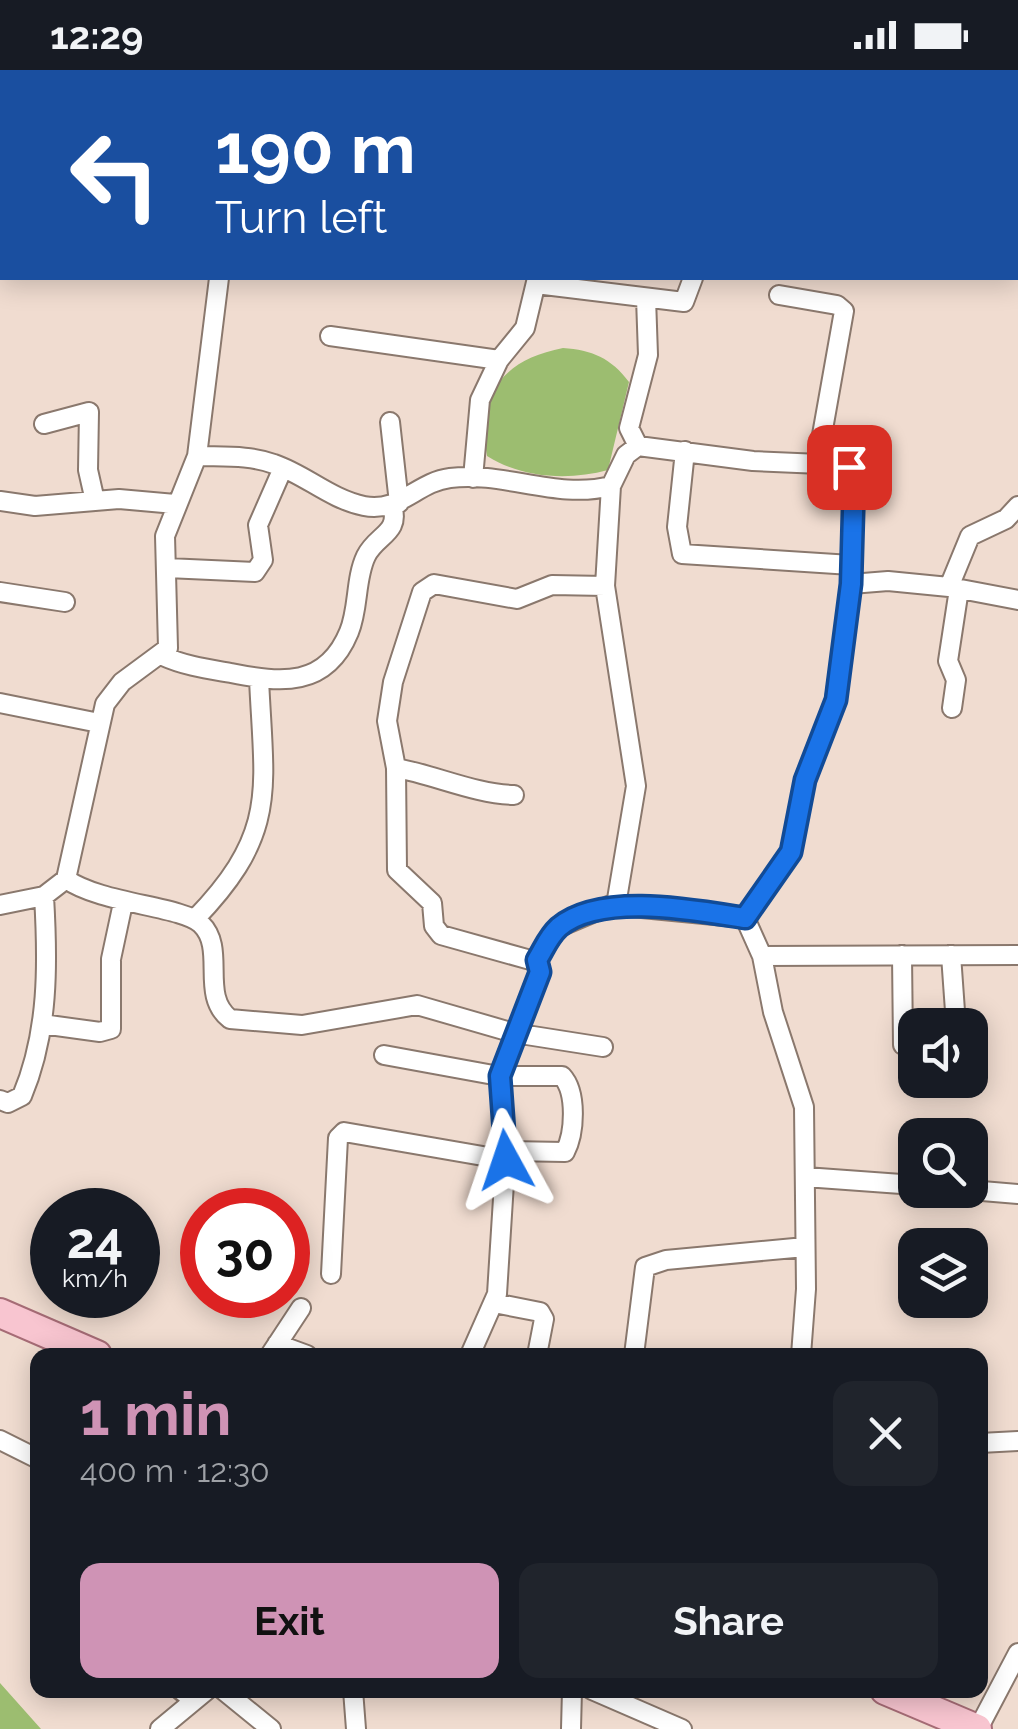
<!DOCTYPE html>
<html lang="en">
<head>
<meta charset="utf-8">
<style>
	:root { --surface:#171b24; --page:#20242c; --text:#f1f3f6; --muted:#9ea1a6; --accent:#cf93b5 }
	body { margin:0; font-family:Raleway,sans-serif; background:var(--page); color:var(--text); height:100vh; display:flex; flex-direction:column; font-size:38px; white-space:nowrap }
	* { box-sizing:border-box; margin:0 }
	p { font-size:32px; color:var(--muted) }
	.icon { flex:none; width:55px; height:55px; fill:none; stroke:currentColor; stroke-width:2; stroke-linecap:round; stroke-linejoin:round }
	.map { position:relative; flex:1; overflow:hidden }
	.sheet { position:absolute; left:30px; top:1278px; width:958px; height:350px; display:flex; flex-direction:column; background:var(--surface); border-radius:20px; box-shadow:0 5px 25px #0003 }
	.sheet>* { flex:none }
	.banner { position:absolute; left:0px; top:0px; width:1020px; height:210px; box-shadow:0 5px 25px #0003; background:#1a4fa0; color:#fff; overflow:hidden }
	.fabs { position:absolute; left:898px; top:938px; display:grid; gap:20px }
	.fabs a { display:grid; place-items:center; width:90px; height:90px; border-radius:20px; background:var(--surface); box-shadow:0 5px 25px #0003; font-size:50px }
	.speed { position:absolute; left:30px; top:1118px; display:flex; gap:20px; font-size:50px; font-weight:700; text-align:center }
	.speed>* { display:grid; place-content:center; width:130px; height:130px; border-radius:50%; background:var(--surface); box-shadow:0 5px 25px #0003; line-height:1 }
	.speed small { font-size:25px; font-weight:400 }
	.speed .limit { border:15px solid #d22; background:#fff; color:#111 }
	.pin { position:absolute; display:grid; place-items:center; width:85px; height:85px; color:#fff; margin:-42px; border-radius:20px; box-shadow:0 5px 15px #0006 }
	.me { position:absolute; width:110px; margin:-55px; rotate:355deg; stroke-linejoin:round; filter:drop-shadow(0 0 8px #0008) }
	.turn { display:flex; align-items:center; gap:35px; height:210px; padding:0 50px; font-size:45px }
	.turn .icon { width:130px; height:130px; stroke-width:2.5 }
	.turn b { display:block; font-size:70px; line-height:85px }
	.round { display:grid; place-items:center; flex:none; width:105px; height:105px; border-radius:20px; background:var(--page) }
	.summary { display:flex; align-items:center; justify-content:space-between; height:170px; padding:0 50px }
	h1 { font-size:60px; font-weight:700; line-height:75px; color:var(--accent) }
	.button { display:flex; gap:20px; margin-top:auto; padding:20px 50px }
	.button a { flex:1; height:115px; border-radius:20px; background:var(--accent); color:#111; font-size:40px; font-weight:700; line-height:115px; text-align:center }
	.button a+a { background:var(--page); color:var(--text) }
	.status { display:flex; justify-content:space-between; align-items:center; height:70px; padding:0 50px; background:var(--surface); direction:ltr }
	.status svg { height:28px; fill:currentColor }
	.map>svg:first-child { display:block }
	.green { fill:#9cbd70 }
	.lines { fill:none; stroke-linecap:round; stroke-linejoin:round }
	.service-casing { stroke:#8a786d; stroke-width:14 }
	.minor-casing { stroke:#8a786d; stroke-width:22 }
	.primary-casing { stroke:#a66c76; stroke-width:32 }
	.service { stroke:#fff; stroke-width:9 }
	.minor { stroke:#fff; stroke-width:18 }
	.primary { stroke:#f8c5d0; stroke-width:28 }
	.route-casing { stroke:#114b97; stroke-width:25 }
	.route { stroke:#1a73e8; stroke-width:18 }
</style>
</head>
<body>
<div class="status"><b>12:29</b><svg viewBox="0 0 49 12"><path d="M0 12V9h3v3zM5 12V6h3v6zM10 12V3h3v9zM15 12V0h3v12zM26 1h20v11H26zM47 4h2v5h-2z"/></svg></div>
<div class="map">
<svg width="1018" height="1659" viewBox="0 0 1018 1659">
	<rect width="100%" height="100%" fill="#f0dcd0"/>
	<path class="green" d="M563,278c29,2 48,10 66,34l-21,88c-40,11 -86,8 -121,-14 -10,-62 15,-96 76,-108z
		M0,1613l41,46h-41z"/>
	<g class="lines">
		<defs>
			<path id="service" d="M174,1620l17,14"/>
			<path id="minor" d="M306,0l30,2
				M413,0l11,2
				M244,2l1,-2
				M380,2l20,-2
				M1018,136v-1
				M536,214l148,18 9,-24
				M779,225l58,10 7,6 -27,152
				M330,266l169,24
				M390,352l9,81
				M44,354l45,-12 -1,58 7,31
				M638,376l-9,-18 19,-73 -2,-57
				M685,381l-8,76 5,27 169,11
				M197,386c26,1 53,-1 77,8 32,11 56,35 90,42 36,7 53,-24 86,-28 54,-7 107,22 161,8l15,-31 12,-9 115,15 91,4 10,11 -3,108
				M473,408l7,-78 19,-40 26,-32 12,-50
				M611,416l-6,100 31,200 -20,119
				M0,431l35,5 84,-7 56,5
				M167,498l88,4 8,-12 -5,-35 25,-57
				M605,516l-53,-1 -35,14 -83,-15 -12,8 -29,90 -6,39 9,47 1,102 35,33 2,23 7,9 93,26 25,-34 52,-22 134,13 17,38 11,56 31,95 2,182 -5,66
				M950,517l68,13
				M0,522l65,10
				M163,586c22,10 45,13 68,17 50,10 95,15 118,-41 10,-24 6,-53 17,-76 10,-21 35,-23 26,-50
				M0,633l99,20
				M952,638l4,-28 -8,-19 11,-72
				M396,698c39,7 79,26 118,27
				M66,809c35,25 116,27 135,45 26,25 -2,71 29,95l72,6 115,-20 97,28 89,14
				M0,835l44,-9 22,-17 39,-175 17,-22 46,-34 -3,-112 32,-80 22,-178
				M745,848l46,-66 14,-72 30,-80 16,-116 37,-3 61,6 21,-51 36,-17 12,-13
				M195,849c84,-87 69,-129 64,-240
				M902,885l1,90
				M951,885l5,70
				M762,886l256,-1
				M42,954l58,8 11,-3v-70l12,-56
				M384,985l115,21h63c15,16 13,57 3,76l-59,-1
				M0,1030l8,3 14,-7c27,-64 26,-133 22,-200
				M805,1107l110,8
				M970,1120l48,4
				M331,1204l7,-136 6,-6 162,28
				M494,1233l46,9 4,7 -7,36
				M277,1274l30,11
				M270,1285l31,-47
				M470,1285l27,-61 9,-143 -7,-75 41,-104 -3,-12
				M634,1285l11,-88 21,-7 139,-13
				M0,1370l38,19
				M980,1373l38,-2
				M223,1620l48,39
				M353,1620l3,39
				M592,1620l90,39
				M160,1659l47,-39
				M571,1659l1,-39
				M978,1659l40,-76"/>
			<path id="primary" d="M0,1243l97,42
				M885,1620l92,39"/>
		</defs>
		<use href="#service" class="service-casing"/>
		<use href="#minor" class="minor-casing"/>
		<use href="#primary" class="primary-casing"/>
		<use href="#service" class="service"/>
		<use href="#minor" class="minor"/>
		<use href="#primary" class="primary"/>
	</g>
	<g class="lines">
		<defs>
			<path id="route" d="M506,1090l-6,-84 40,-104 -3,-12c7,-11 11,-23 22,-33 42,-35 135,-17 186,-9l46,-66 14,-72 31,-80 15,-116 3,-108 -5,-9"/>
		</defs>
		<use href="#route" class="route-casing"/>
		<use href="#route" class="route"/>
	</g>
</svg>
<div class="fabs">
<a><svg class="icon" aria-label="sound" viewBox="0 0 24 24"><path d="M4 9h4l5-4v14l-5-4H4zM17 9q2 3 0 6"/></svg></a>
<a><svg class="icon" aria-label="search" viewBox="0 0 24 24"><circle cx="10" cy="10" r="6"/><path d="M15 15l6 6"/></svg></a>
<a><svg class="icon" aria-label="layers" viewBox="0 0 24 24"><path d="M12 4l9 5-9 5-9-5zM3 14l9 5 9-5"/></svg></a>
</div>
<div class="speed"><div>24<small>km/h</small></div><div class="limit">30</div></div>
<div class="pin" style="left:849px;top:397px;background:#d93025"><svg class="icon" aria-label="arrive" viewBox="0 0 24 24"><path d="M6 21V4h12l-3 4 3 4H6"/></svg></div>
<svg class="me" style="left:506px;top:1090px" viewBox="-20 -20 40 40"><path d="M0-17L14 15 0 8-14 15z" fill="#1a73e8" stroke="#fff" stroke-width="4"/></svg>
<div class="banner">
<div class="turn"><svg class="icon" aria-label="left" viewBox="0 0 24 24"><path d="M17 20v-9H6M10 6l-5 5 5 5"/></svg><div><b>190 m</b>Turn left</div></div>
</div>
<section class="sheet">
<div class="summary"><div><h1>1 min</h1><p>400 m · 12:30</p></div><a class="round"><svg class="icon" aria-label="close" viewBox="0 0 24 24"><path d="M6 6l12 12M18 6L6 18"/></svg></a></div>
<div class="button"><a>Exit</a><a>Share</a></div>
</section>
</div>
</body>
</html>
